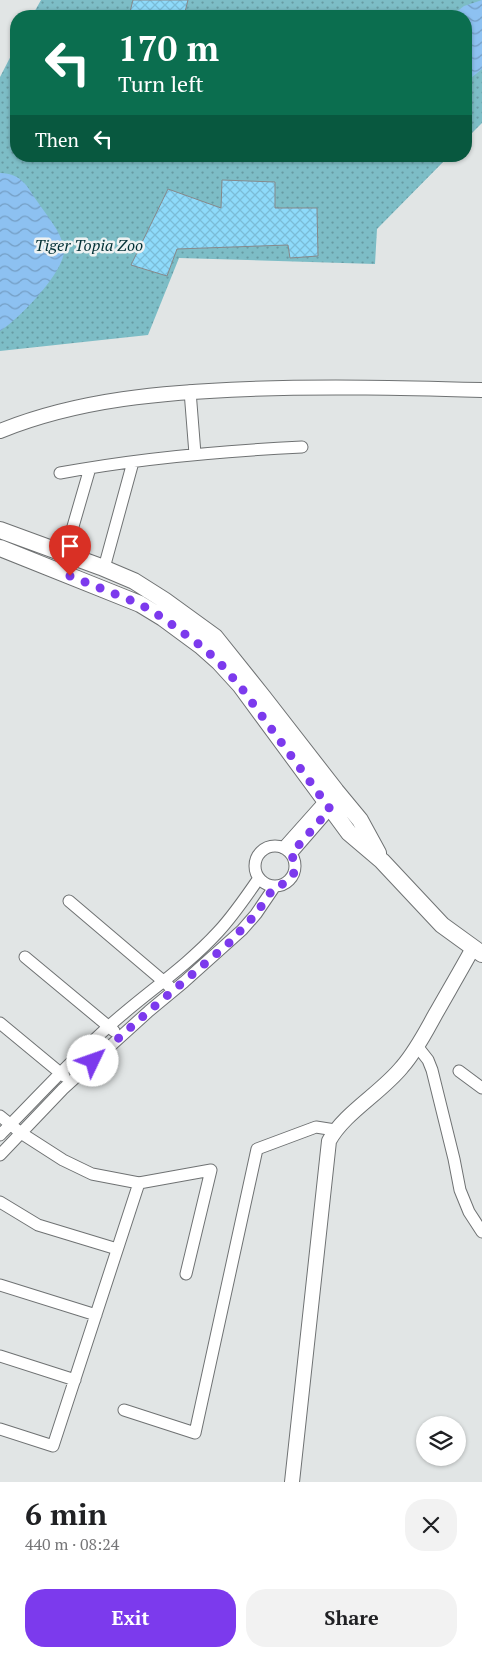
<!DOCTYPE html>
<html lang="en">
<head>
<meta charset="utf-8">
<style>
	:root { --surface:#fff; --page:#f2f2f2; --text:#202124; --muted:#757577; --accent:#7c3aed }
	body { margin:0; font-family:"PT Serif",serif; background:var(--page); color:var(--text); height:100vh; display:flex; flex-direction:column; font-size:19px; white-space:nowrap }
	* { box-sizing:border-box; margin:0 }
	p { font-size:16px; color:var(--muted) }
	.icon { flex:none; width:28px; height:28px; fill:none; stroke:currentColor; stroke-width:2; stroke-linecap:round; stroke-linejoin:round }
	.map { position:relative; height:1482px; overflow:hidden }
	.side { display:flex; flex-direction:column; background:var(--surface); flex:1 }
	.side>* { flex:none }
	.top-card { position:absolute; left:10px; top:10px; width:462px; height:152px; border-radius:20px; box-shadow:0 1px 4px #0004; background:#0b6e4f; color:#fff; overflow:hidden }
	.tools { position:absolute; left:416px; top:1416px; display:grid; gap:10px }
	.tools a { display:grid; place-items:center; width:50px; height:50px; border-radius:50%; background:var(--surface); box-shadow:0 1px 4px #0004; font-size:25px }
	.pin { position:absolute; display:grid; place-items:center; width:42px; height:42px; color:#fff; margin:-51px -21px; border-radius:50% 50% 50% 0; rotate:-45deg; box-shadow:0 0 5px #0007 }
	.pin .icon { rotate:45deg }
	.me { position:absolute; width:55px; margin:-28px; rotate:48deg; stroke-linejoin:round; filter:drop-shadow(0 0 4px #0008) }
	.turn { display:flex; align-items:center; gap:18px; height:105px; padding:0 25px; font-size:22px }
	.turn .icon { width:65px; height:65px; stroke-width:2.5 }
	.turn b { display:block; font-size:35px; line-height:42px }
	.then { display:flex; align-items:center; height:48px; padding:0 25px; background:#0003; gap:10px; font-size:19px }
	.round { display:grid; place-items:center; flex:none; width:52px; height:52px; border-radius:20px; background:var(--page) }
	.overview { display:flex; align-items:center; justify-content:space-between; height:85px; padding:0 25px }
	h1 { font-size:30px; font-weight:700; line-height:38px }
	.cta { display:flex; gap:10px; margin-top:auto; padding:10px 25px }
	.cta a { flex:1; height:58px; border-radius:20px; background:var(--accent); color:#fff; font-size:20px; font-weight:700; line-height:58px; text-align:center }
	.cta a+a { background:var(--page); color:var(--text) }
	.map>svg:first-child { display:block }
	.park { fill:url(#park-dots) }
	.water { fill:url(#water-waves) }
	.building { fill:url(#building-cross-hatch); stroke:#86898b }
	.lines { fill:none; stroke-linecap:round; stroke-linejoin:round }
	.minor-casing { stroke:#6f7273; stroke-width:13 }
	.tertiary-casing { stroke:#6f7273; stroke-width:16 }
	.secondary-casing { stroke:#6f7273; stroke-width:18 }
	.minor { stroke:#fff; stroke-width:11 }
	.tertiary { stroke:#fff; stroke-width:14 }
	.secondary { stroke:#fff; stroke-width:16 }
	.route { stroke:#7c3aed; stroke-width:9; stroke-dasharray:0 16.2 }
	.labels { text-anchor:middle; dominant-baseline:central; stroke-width:5; stroke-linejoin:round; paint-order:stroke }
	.park-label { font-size:16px; font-style:italic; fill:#033136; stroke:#eef2f2 }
</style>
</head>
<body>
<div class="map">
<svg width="482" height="1482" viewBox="0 0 482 1482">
	<defs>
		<pattern id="park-dots" width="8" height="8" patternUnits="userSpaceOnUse" patternTransform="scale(1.25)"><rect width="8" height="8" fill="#7dbdc6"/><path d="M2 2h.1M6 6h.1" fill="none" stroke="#679aa2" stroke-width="1.8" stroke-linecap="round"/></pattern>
		<pattern id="water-waves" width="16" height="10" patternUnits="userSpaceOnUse" patternTransform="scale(1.25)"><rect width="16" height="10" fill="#8dc1f1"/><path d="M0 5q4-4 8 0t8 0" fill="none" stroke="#749ec4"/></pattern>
		<pattern id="building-cross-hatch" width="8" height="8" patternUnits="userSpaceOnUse" patternTransform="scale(1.25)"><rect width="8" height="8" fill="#8edafa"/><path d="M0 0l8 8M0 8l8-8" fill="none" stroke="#7bbcd7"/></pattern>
	</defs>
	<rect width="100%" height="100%" fill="#e1e5e5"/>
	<path class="park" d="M41,0h441v123l-16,16v-123h-434z
		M16,46v110h433l-72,73 -2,35 -196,-6 -31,77 -148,16v-274z"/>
	<path class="water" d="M482,0v69l-16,13v-66h-15l13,-10z
		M0,173c22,1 26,12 37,28 9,14 24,30 27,47 3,22 -46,72 -64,83z"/>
	<path class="building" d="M133,0h55l-4,16h-55z
		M222,180l53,2v26h42l1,48 -28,2 -2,-13 -111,4 -10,27 -36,-11 37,-76 53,19z"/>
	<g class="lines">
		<defs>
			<path id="minor" d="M190,391l5,63
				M60,473c80,-15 160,-22 242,-26
				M65,554l25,-86
				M104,568l29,-106
				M255 866a20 20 0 1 1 40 0a20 20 0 1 1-40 0Z
				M283,848l41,-46
				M291,854l39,-45
				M69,901l100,85
				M25,957l89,74
				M0,1023l64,53
				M417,1046l11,14 4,10 22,89 6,31 9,22 13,20
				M459,1071l23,17
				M0,1116l21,17 42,27 29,14 47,9 72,-13 -25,104
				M0,1135c36,-36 70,-74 108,-108 35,-32 77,-59 110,-95 15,-16 28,-35 41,-54
				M0,1155l63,-66 86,-78 35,-29 58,-52 14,-16 19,-28
				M0,1202l38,23 79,24
				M0,1285l96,30
				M0,1356l75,24
				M124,1410l71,23 62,-284 59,-22 19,3
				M0,1429l53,17 86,-263"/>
			<path id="tertiary" d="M0,431c79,-32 165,-39 250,-42 77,-3 155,-1 232,1
				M292,1482l37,-341c15,-28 52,-48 73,-74 14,-16 23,-34 33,-52 13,-23 26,-45 38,-67"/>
			<path id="secondary" d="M0,530l101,37 33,14 30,19 51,37 48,60 73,94 24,29 18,33
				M0,548l140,56 23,14 38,28 18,16 21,23 109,148 33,28 60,64 40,29"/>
		</defs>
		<use href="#minor" class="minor-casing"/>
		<use href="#tertiary" class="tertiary-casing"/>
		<use href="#secondary" class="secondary-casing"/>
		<use href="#minor" class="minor"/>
		<use href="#tertiary" class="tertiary"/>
		<use href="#secondary" class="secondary"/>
	</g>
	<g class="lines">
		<path class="route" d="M70,576l70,28 23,14 38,28 18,16 21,24 90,123 -39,45c9,16 1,30 -16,32l-19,28 -28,30 -79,67 -56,50"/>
	</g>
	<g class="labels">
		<g class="park-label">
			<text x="89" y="245">Tiger Topia Zoo</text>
		</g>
	</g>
</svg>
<div class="tools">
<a><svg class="icon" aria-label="layers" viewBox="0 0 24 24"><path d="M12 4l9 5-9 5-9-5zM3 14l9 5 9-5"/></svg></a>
</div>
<div class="pin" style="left:70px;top:576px;background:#d93025"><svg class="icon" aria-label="arrive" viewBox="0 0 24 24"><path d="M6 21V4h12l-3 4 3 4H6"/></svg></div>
<svg class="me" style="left:93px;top:1061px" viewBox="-20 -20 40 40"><circle r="19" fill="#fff"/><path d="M0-13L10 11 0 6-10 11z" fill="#7c3aed"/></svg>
<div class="top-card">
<div class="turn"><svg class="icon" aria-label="left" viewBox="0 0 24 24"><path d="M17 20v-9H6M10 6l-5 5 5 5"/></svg><div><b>170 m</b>Turn left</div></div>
<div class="then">Then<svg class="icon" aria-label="left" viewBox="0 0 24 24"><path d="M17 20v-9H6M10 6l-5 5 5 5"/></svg></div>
</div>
</div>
<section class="side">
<div class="overview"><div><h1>6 min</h1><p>440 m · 08:24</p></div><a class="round"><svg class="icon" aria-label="close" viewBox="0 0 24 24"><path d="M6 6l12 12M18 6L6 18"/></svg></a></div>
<div class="cta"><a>Exit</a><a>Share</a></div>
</section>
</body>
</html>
